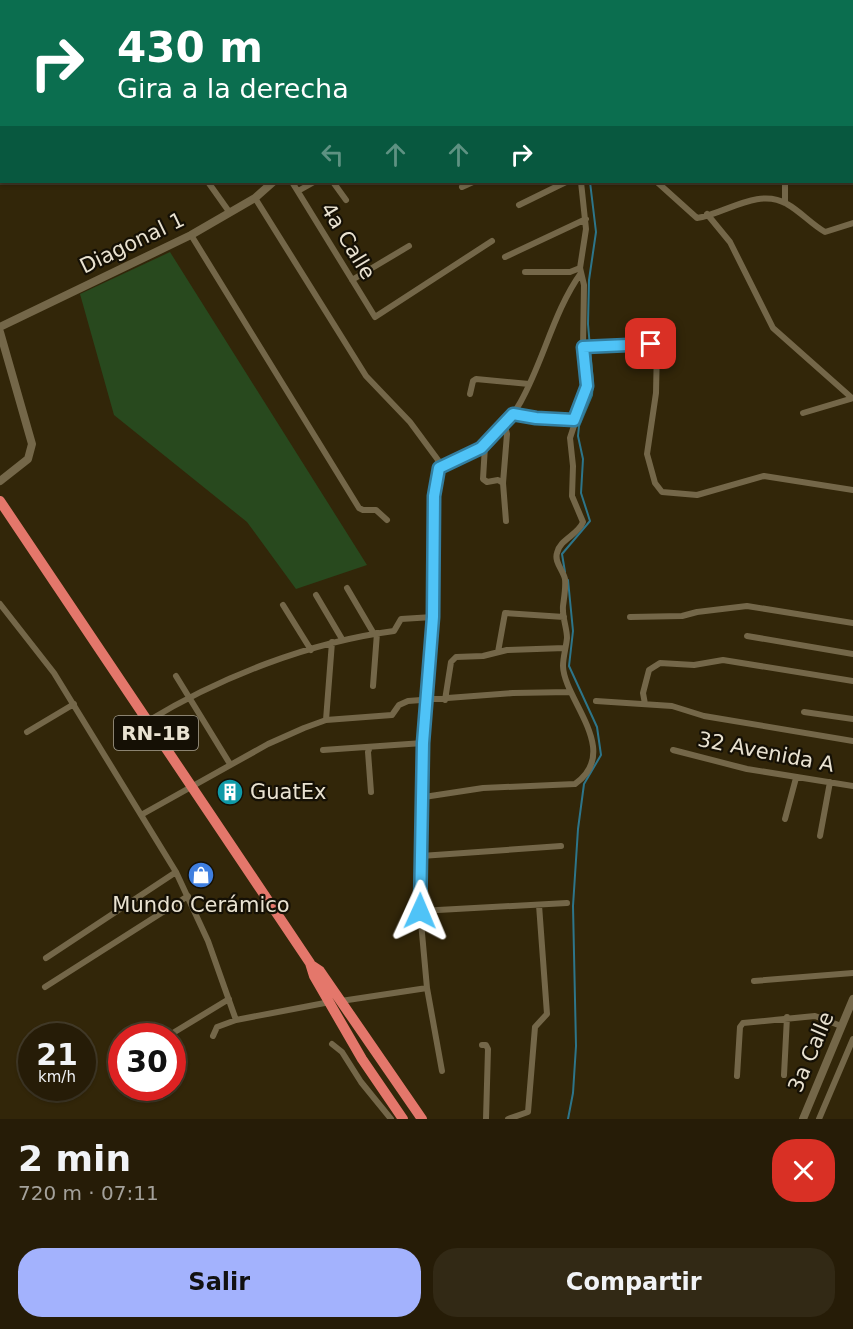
<!DOCTYPE html>
<html lang="es">
<head>
<meta charset="utf-8">
<style>
	:root { --surface:#261c07; --page:#322915; --text:#f1f3f6; --muted:#a4a19b; --line:#423a28; --accent:#a3b2fd }
	body { margin:0; font-family:"DejaVu Sans",sans-serif; background:var(--page); color:var(--text); height:100vh; display:flex; flex-direction:column; font-size:22px; white-space:nowrap }
	* { box-sizing:border-box; margin:0 }
	p { font-size:20px; color:var(--muted) }
	.icon { flex:none; width:33px; height:33px; fill:none; stroke:currentColor; stroke-width:2; stroke-linecap:round; stroke-linejoin:round }
	.map { position:relative; height:1119px; overflow:hidden }
	.panel { display:flex; flex-direction:column; background:var(--surface); flex:1 }
	.panel>* { flex:none }
	.banner { position:absolute; left:0px; top:0px; width:854px; height:183px; box-shadow:0 2px 4px #0004,0 0 0 2px var(--line); background:#0b6e4f; color:#fff; overflow:hidden }
	.speed { position:absolute; left:18px; top:1023px; display:flex; gap:12px; font-size:30px; font-weight:700; text-align:center }
	.speed>* { display:grid; place-content:center; width:78px; height:78px; border-radius:50%; background:var(--surface); box-shadow:0 2px 4px #0004,0 0 0 2px var(--line); line-height:1 }
	.speed small { font-size:15px; font-weight:400 }
	.speed .limit { border:9px solid #d22; background:#fff; color:#111 }
	.pin { position:absolute; display:grid; place-items:center; width:51px; height:51px; color:#fff; margin:-26px; border-radius:12px; box-shadow:0 3px 9px #0006 }
	.me { position:absolute; width:66px; margin:-33px; rotate:1deg; stroke-linejoin:round; filter:drop-shadow(0 0 4px #0008) }
	.turn { display:flex; align-items:center; gap:21px; height:126px; padding:0 18px; font-size:27px }
	.turn .icon { width:78px; height:78px; stroke-width:2.5 }
	.turn b { display:block; font-size:42px; line-height:51px }
	.lanes { display:flex; align-items:center; height:57px; padding:0 18px; background:#0003; justify-content:center; gap:30px; direction:ltr }
	.lanes .off { opacity:.35 }
	.round { display:grid; place-items:center; flex:none; width:63px; height:63px; border-radius:24px; background:var(--page) }
	.head { display:flex; align-items:center; justify-content:space-between; height:102px; padding:0 18px }
	h1 { font-size:36px; font-weight:700; line-height:45px }
	.action { display:flex; gap:12px; margin-top:auto; padding:12px 18px }
	.action a { flex:1; height:69px; border-radius:24px; background:var(--accent); color:#111; font-size:24px; font-weight:700; line-height:69px; text-align:center }
	.action a+a { background:var(--page); color:var(--text) }
	.map>svg:first-child { display:block }
	.green { fill:#28491e }
	.lines { fill:none; stroke-linecap:round; stroke-linejoin:round }
	.stream { stroke:#2d758a; stroke-width:2 }
	.street { stroke:#746749; stroke-width:6 }
	.secondary { stroke:#746749; stroke-width:8 }
	.highway { stroke:#e4776b; stroke-width:10 }
	.route-casing { stroke:#337fa1; stroke-width:15 }
	.route { stroke:#4fc3f7; stroke-width:10 }
	.labels { text-anchor:middle; dominant-baseline:central; stroke-width:4.5; stroke-linejoin:round; paint-order:stroke }
	.shield { fill:#151005; stroke:#a9a394; stroke-width:1.5 }
	.shield-label { font-size:20px; font-weight:bold; fill:#e9e2d1 }
	.street-label { font-size:21px; fill:#e9e2d1; stroke:#151005 }
	.poi-label { font-size:21px; fill:#e9e2d1; stroke:#151005; text-anchor:start }
</style>
</head>
<body>
<div class="map">
<svg width="853" height="1119" viewBox="0 0 853 1119">
	<rect width="100%" height="100%" fill="#322609"/>
	<path class="green" d="M170,252l197,313 -71,24 -49,-67 -133,-107 -34,-121z"/>
	<g class="lines">
		<path class="stream" d="M495,0l1,2
			M852,94l1,1
			M565,572l-3,-18 28,-33 -9,-28 2,-34 -5,-23 1,-10 13,-31 1,-12 -5,-59 1,-44 7,-48 -6,-50
			M568,580l5,51 -4,35 28,61 4,28 -17,29 -6,45 -5,77 3,140 -3,47 -5,26"/>
		<path class="street" d="M118,0l1,2
			M253,0l2,2
			M423,0l1,2
			M86,2l2,-2
			M204,2v-2
			M306,2l1,-2
			M798,2l10,-2
			M0,35l2,3
			M852,57l1,-1
			M0,96l2,3
			M852,166l1,-1
			M852,172l1,4
			M208,182l22,31
			M292,182l83,135 117,-76
			M333,182l13,18
			M657,182l40,36c28,-4 61,-31 90,-14 13,7 24,20 38,28l28,-9
			M785,182v21
			M462,187l11,-5
			M298,191l16,-9
			M255,198l111,178 44,46 28,38 -4,36 -1,121 -10,126 -3,168 7,77 15,83
			M519,205l47,-23
			M707,214l23,28 43,86 79,70
			M191,235l168,273 4,2h13l11,10
			M505,257l81,-38
			M525,272h45l10,-4
			M352,280l57,-34
			M583,347l68,-3 6,3 -1,46 -9,61 8,29 7,9 35,3 67,-19 89,14
			M470,394l3,-13 3,-2 53,5
			M803,413l50,-15
			M513,414l23,4 38,2
			M505,426l2,8 -4,49 3,38
			M485,446l-2,33 4,3 11,-2 5,3
			M439,468c14,-6 30,-10 42,-20 57,-41 61,-121 100,-175
			M347,588l27,46
			M316,595l26,44
			M0,604l54,69 122,199 32,69 28,79
			M283,605l28,45
			M630,617l52,-1 15,-4 50,-6 106,17
			M747,636l106,18
			M498,652l7,-39 59,4
			M176,676l54,88
			M373,686l4,-53
			M445,700l6,-38 5,-5 27,-1 24,-6 58,-2
			M596,701l76,5 32,10 149,25
			M645,704l-2,-11 6,-23 11,-7 34,2 29,-5 130,21
			M804,712l49,7
			M326,720l6,-78
			M148,721c72,-44 162,-79 246,-90l7,-12 32,-2
			M27,732l47,-28
			M370,747l-2,5 3,40
			M323,750l100,-7
			M673,750l74,19 106,17
			M424,797l59,-9 92,-4c47,-33 -11,-84 -12,-118 0,-9 3,-18 4,-28 0,-10 -5,-21 -4,-32 1,-8 3,-18 2,-27 -2,-9 -11,-17 -8,-26 3,-14 21,-18 26,-31l-11,-26 1,-30 -3,-28 17,-52 -4,-39 1,-62 -4,-17 6,-39 -5,-47
			M141,815l127,-71 36,-16 22,-8 66,-5 7,-10 9,-4 105,-8 57,-1
			M785,819l11,-41
			M820,836l10,-54
			M421,856l140,-10
			M420,911l147,-8
			M46,958l130,-86
			M754,981l99,-8
			M45,987l143,-91
			M341,1001l86,-13
			M168,1036l61,-37
			M213,1036l4,-9 19,-7 94,-18
			M332,1044l10,8 19,30 30,37
			M482,1045h4l2,4 -2,70
			M784,1075l3,-58
			M737,1076l3,-49 3,-4 72,-7 26,10
			M508,1119l20,-7 7,-85 12,-13 -8,-109
			M819,1119l34,-80"/>
		<path class="secondary" d="M633,0l4,2
			M318,2l1,-2
			M691,2l5,-2
			M0,327l191,-92 64,-37 18,-16
			M0,332l32,112 -4,15 -28,22
			M803,1119l50,-120"/>
		<path class="highway" d="M0,501l310,462 4,13 48,83 41,60
			M311,965l9,6 102,148"/>
	</g>
	<g class="lines">
		<defs>
			<path id="route" d="M420,911l3,-168 10,-126 1,-121 5,-28 42,-20 32,-34 23,4 38,2 13,-34 -4,-39 68,-3"/>
		</defs>
		<use href="#route" class="route-casing"/>
		<use href="#route" class="route"/>
	</g>
	<defs>
		<symbol id="building-disc" viewBox="-11 -11 22 22"><circle r="9.5" fill="#0f9aa8" stroke="#151005"/><path d="M-4-6H4V6H1V3H-1V6H-4ZM-2.5-4.3h1.7v1.8h-1.7ZM.8-4.3h1.7v1.8H.8ZM-2.5-1h1.7V.8h-1.7ZM.8-1h1.7V.8H.8Z" fill="#fff"/></symbol>
		<symbol id="shop-disc" viewBox="-11 -11 22 22"><circle r="9.5" fill="#3f7fe0" stroke="#151005"/><path d="M-5-2.5h2.3a2.7 3.5 0 0 1 5.4 0H5L5.5 6h-11ZM-1.5-2.5h3a1.5 2.3 0 0 0-3 0Z" fill="#fff"/></symbol>
	</defs>
	<g fill-rule="evenodd">
		<use href="#building-disc" x="215" y="777" width="30" height="30"/>
		<use href="#shop-disc" x="186" y="860" width="30" height="30"/>
	</g>
	<g class="labels">
		<rect class="shield" x="114" y="716" width="84" height="34" rx="4.5"/>
		<g class="shield-label">
			<text x="156" y="733">RN-1B</text>
		</g>
		<g class="street-label">
			<text transform="translate(348 241) rotate(59)">4a Calle</text>
			<text transform="translate(132 243) rotate(-26)">Diagonal 1</text>
			<text transform="translate(766 752) rotate(11)">32 Avenida A</text>
			<text transform="translate(811 1052) rotate(-67)">3a Calle</text>
		</g>
		<g class="poi-label">
			<text x="250" y="792">GuatEx</text>
			<text x="201" y="905" text-anchor="middle">Mundo Cerámico</text>
		</g>
	</g>
</svg>
<div class="speed"><div>21<small>km/h</small></div><div class="limit">30</div></div>
<div class="pin" style="left:651px;top:344px;background:#d93025"><svg class="icon" aria-label="arrive" viewBox="0 0 24 24"><path d="M6 21V4h12l-3 4 3 4H6"/></svg></div>
<svg class="me" style="left:420px;top:911px" viewBox="-20 -20 40 40"><path d="M0-17L14 15 0 8-14 15z" fill="#4fc3f7" stroke="#fff" stroke-width="4"/></svg>
<div class="banner">
<div class="turn"><svg class="icon" aria-label="right" viewBox="0 0 24 24"><path d="M7 20v-9h11M14 6l5 5-5 5"/></svg><div><b>430 m</b>Gira a la derecha</div></div>
<div class="lanes"><svg class="icon off" aria-label="left" viewBox="0 0 24 24"><path d="M17 20v-9H6M10 6l-5 5 5 5"/></svg><svg class="icon off" aria-label="ahead" viewBox="0 0 24 24"><path d="M12 20V5M6 11l6-6 6 6"/></svg><svg class="icon off" aria-label="ahead" viewBox="0 0 24 24"><path d="M12 20V5M6 11l6-6 6 6"/></svg><svg class="icon" aria-label="right" viewBox="0 0 24 24"><path d="M7 20v-9h11M14 6l5 5-5 5"/></svg></div>
</div>
</div>
<section class="panel">
<div class="head"><div><h1>2 min</h1><p>720 m · 07:11</p></div><a class="round" style="background:#d93025;color:#fff"><svg class="icon" aria-label="close" viewBox="0 0 24 24"><path d="M6 6l12 12M18 6L6 18"/></svg></a></div>
<div class="action"><a>Salir</a><a>Compartir</a></div>
</section>
</body>
</html>
